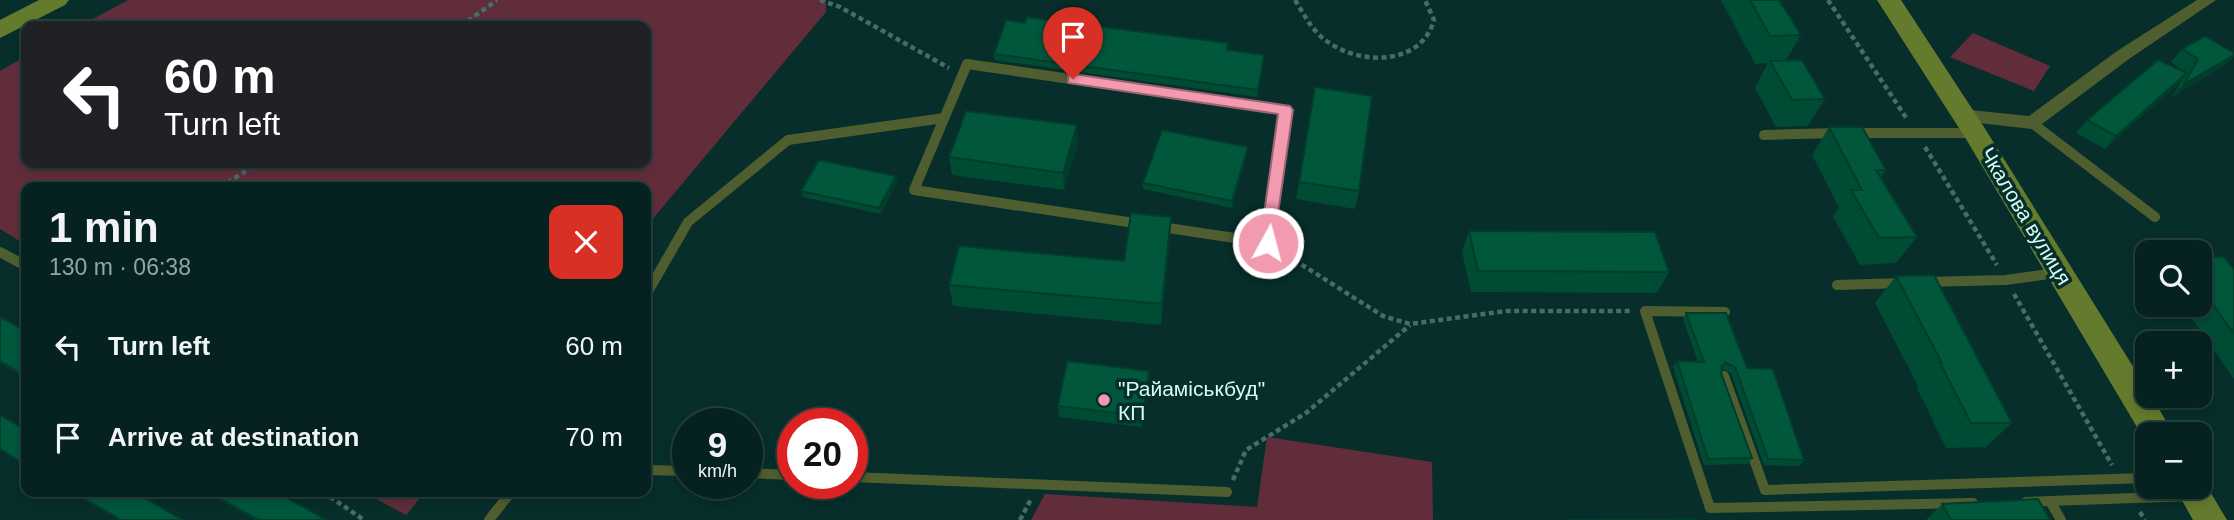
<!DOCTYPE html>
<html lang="en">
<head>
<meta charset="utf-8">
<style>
	:root { --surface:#052220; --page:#132f2d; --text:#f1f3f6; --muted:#97a4a5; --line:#263f3e }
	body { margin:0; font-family:Helvetica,sans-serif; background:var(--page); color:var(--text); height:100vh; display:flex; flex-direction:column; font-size:26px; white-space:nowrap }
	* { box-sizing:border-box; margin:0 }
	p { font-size:23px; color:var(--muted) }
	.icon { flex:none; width:38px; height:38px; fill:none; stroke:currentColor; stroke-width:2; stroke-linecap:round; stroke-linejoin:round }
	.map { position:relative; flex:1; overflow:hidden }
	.details { position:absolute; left:21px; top:182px; width:630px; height:315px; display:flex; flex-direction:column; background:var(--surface); border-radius:14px; box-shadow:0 4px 10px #0003,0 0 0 2px var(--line) }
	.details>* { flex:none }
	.hud { position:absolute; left:21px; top:21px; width:630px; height:147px; border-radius:14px; box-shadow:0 4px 10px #0003,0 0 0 2px var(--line); background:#202124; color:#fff; overflow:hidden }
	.buttons { position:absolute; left:2135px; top:240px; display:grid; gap:14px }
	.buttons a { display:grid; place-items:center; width:77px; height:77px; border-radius:14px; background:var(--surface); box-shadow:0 4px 10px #0003,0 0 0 2px var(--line); font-size:35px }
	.speed { position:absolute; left:672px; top:408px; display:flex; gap:14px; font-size:35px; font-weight:700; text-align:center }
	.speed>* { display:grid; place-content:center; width:91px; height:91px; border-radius:50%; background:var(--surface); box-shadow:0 4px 10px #0003,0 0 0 2px var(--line); line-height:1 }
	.speed small { font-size:18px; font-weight:400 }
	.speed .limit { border:10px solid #d22; background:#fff; color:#111 }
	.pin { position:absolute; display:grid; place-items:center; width:60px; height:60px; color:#fff; margin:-72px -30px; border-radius:50% 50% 50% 0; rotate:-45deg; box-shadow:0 0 7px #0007 }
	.pin .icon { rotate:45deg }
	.me { position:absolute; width:77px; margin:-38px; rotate:7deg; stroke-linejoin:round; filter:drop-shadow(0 0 5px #0008) }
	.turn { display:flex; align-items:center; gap:24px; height:147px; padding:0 28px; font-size:32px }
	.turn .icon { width:91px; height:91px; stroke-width:2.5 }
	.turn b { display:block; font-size:49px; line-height:60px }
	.round { display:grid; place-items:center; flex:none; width:74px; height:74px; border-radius:14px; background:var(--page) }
	.headline { display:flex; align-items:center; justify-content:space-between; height:119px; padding:0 28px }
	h1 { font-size:42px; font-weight:800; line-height:52px }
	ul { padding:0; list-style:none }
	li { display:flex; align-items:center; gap:21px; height:91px; padding:0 28px }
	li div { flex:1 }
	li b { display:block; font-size:26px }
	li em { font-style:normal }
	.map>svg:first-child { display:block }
	.green { fill:#612d3b }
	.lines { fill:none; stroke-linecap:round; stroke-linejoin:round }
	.path { stroke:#466d69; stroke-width:4.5; stroke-dasharray:5 3.5; stroke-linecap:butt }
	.lane { stroke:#4f5e2f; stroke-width:10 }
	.street { fill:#4f5e2f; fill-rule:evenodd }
	.secondary { fill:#647b2e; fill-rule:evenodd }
	.wall { fill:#004b34 }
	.shaded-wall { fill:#003d2a }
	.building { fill:#00573c; stroke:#003d2a; stroke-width:2 }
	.route { fill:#f29aaf; stroke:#9d6472; stroke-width:2 }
	.poi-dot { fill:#f29aaf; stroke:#072e2a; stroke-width:2.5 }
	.labels { text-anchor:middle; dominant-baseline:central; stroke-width:7; stroke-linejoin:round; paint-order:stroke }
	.street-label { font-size:21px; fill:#d4fdf6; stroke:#072e2a }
	.poi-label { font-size:21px; fill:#d4fdf6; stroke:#072e2a; text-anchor:start }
</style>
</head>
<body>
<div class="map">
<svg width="2234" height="520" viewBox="0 0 2234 520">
	<rect width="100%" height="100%" fill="#072e2a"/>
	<path class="green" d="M128,0h698v12l-180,215v-40h-620v58l-26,-16v-158l26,-15v107h620v-137h-566z
		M1973,33l77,33 -16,25 -84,-34z
		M1267,437l165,25 1,58h-402l14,-26 212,13z
		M363,492h62l-19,23z"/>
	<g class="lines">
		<path class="path" d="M820,0l20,7 109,61
			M1295,0c9,14 16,29 29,39 33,27 97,28 110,-19l-9,-20
			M1828,0l79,119
			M461,26l36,-26
			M1925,147l72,118
			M220,187l39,-24
			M1280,251l103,65 27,8 96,-13h126
			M2014,294l98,171
			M1233,480l13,-30 60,-37 104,-88
			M323,492l41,28
			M2140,512l5,8
			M1020,520l11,-21"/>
		<path class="lane" d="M967,64l318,46 -17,133 -354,-53z
			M2032,123l123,94
			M1853,133h122
			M1764,135l74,-2
			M0,252l26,14
			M1925,282l81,-2 50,-7
			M1837,285l66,-2
			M646,295l42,-73 100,-82 156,-22
			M1725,312l-80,-1 65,197 263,-5
			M1724,376l41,114 382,-12
			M646,470l42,1
			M747,473l46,2
			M852,477l375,15
			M2026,502l24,-1
			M489,520l22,-28
			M2061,520l-11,-19 142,-5"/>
		<path class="street" d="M2197,0h19l-87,59 -91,68 -6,2 -71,-8 -9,-6 9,-6 68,7 88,-65z"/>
		<path class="secondary" d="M39,0h30l-4,5 -65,33v-18z
			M1877,0h24l83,127 163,262v7h4l23,38h-27v10l-181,-305z
			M2200,475l27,45h-34l-19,-34h26z"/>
	</g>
	<path class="wall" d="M1721,0h58l22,35 -15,25 39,39 -17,27 -32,1 -21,-39 13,-25 -13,1z
		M2182,49l52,4v3l-10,10 -52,31 11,-19 -7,8 -71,63 -29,-16 11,-13 99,-47 -15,-11z
		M1228,51l36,4 -7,42 -263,-37v-6z
		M1829,127l57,43 -5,8 36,59 -21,26 -36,2 -27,-48 6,-9 -27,-53z
		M1078,143l-14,47 -112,-15 -3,-18z
		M1247,154l-15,54 -89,-19v-6z
		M896,176l1,6 -16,32 -78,-17 -2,-6z
		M1299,182l60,9 -4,18 -59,-10z
		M1469,231l200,41 -12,21 -186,-1 -9,-40z
		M1170,238l-9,87 -208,-19 -4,-21 175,-24z
		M2200,257l34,13v109l-52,-75h18z
		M1896,276l116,147 -26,24 -40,1 -29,-60 1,-2 -43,-83z
		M1686,313l61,55 57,92 -5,6 -35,-1 -33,-92 -9,-4 -1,4 31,85 -4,6 -44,1 -31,-98 4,-6 21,1 -15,-43z
		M0,317l26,14v47l-26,-15z
		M1149,371v11l-7,45 -83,-10 -1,-11z
		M71,492h90l-10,10 32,18h-64z
		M205,492h71l51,28h-71z
		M1942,504l108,16h-124z"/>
	<path class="shaded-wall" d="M2234,55l-10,11 -52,31 12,-13z
		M2187,73l-11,13 -71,63 11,-13z
		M1077,125l1,18 -14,47 -1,-17z
		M1248,147l-1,7 -15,54v-7z
		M896,176l1,6 -16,32 -2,-6z
		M1171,217l-1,21 -9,87 1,-21z
		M1149,371v11l-7,45 1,-11z
		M148,492h13l-11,11 -7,-6z"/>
	<path class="building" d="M1750,0h29l22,35 -31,1z
		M1027,17l201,26 -1,7 37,5 -6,35 -264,-36 12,-34 19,3z
		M2205,36l29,17v2l-50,29 14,-25 -16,-10z
		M1802,60l23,39 -33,1 -22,-39z
		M2158,60l29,13 -71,63 -29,-16z
		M1315,87l57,9 -13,95 -60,-9z
		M966,111l111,14 -14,48 -114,-16z
		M1829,127h33l24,43h-10l41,67 -38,1 -28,-48h11z
		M1162,130l86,17 -16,54 -89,-18z
		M819,160l77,16 -17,32 -78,-17z
		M1131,213l40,4 -9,87 -213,-19 10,-39 165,15z
		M1469,231l186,1 14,40 -191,-1z
		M2200,257h24l10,13v64l-34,-48z
		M1934,275l78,148h-41l-31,-60h2l-46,-87z
		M1686,313h40l21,55 26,1 31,91 -36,-1 -33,-92 -9,-4 -4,3 -1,7 31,85 -44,1 -31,-98 27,1z
		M0,317l26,14v45l-26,-15z
		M1067,361l82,10 -6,45 -85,-10z
		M0,415l26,15v35l-26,-16z
		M73,492h75l-5,5 40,23h-62z
		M208,492h68l51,28h-68z
		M2038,499l12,21h-99l-9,-16z
		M1696,519l1,1h-132z"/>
	<path class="route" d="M1073,74l217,32 3,4 -20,138h-11l-2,-5 18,-129 -210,-31v-7z"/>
	<circle class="poi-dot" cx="1104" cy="400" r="7"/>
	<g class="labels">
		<g class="street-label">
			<text transform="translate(2026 216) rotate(59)">Чкалова вулиця</text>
		</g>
		<g class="poi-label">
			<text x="1118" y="388">"Райаміськбуд"<tspan x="1118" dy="24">КП</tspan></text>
		</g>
	</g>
</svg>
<div class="buttons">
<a><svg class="icon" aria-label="search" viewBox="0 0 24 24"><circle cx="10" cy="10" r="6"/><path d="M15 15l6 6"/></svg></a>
<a>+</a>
<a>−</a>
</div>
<div class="speed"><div>9<small>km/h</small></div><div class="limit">20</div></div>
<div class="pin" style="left:1073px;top:79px;background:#d93025"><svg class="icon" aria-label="arrive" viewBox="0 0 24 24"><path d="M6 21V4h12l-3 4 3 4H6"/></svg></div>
<svg class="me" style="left:1268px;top:243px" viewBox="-20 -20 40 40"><circle r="17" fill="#f29aaf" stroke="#fff" stroke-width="3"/><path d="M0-11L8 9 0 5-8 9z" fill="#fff"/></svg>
<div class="hud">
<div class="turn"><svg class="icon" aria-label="left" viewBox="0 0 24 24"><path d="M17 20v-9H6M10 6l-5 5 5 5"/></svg><div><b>60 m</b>Turn left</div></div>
</div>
<section class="details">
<div class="headline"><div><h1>1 min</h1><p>130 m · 06:38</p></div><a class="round" style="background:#d93025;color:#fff"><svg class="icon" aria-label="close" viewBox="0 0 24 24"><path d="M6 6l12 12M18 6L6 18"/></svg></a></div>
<ul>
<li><svg class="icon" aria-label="left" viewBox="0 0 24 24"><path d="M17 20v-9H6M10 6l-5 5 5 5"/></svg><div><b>Turn left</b></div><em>60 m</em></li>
<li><svg class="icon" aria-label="arrive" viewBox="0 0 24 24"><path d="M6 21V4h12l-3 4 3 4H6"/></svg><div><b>Arrive at destination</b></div><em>70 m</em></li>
</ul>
</section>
</div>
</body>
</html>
